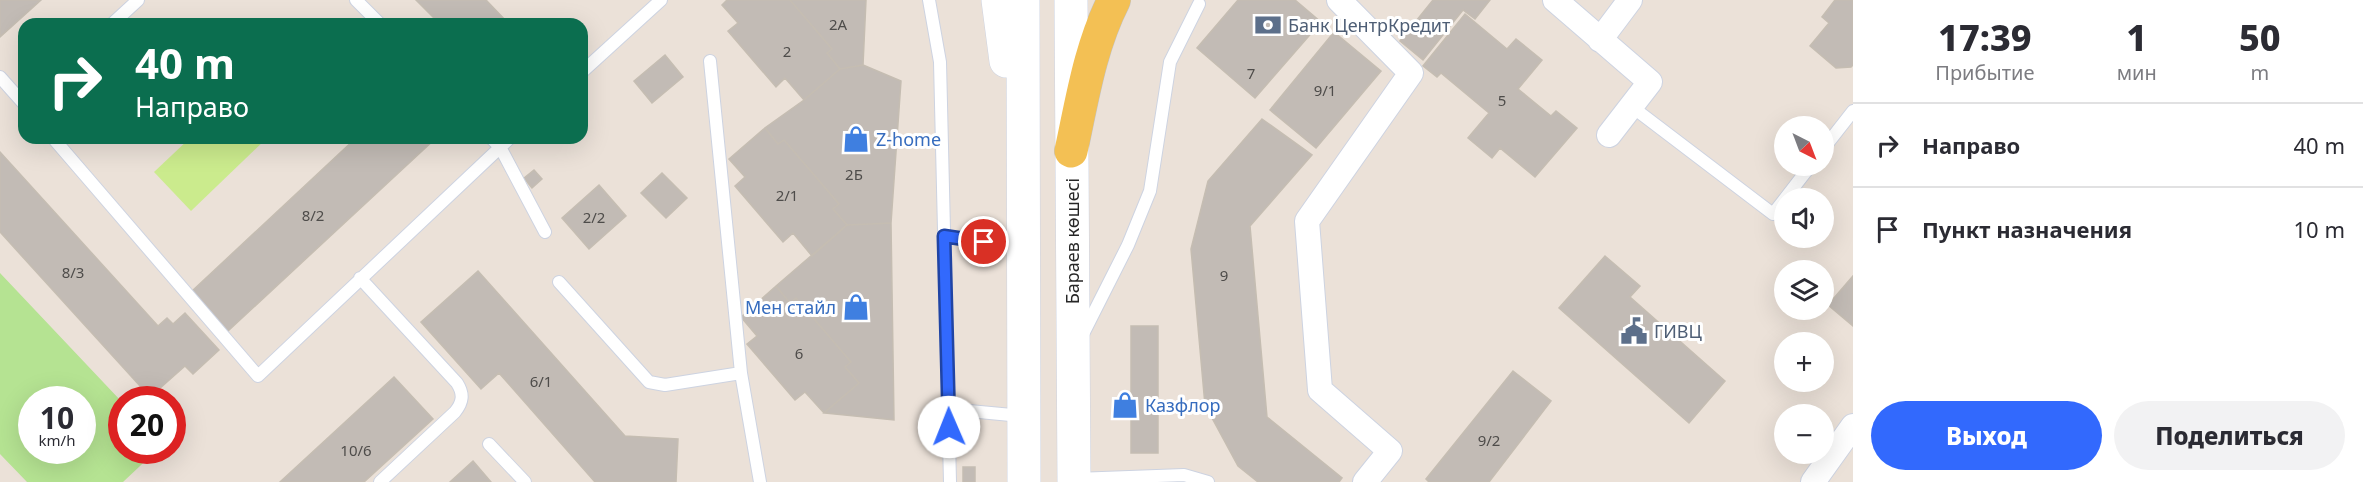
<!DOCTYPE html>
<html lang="ru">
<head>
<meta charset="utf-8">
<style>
	:root { --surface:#fff; --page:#f2f2f3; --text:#2b2b33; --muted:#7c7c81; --line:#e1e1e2; --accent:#3269fd }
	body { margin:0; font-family:"Noto Sans",sans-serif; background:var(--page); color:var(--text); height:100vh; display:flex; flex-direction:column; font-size:22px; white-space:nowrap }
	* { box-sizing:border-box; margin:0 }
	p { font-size:20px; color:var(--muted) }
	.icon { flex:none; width:33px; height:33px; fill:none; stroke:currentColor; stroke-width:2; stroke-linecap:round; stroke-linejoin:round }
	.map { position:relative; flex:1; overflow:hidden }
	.details { display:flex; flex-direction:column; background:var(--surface); width:510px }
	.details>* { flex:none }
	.hud { position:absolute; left:18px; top:18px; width:570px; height:126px; border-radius:18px; box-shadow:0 6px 24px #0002; background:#0b6e4f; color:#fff; overflow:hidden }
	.needle { width:39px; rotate:138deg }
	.fabs { position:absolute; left:1774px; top:116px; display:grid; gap:12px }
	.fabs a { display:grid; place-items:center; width:60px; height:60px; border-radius:50%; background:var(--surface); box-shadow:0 6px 24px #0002; font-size:30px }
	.speed { position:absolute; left:18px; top:386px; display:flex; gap:12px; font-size:30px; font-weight:700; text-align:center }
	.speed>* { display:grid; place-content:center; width:78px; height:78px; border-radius:50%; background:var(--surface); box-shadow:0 6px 24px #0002; line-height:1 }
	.speed small { font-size:15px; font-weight:400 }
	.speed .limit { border:9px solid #d22; background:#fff; color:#111 }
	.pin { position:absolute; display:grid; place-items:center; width:51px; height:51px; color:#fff; margin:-26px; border:3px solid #fff; border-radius:50%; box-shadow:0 2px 6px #0007 }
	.me { position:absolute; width:66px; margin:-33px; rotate:359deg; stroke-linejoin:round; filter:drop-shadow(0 0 4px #0008) }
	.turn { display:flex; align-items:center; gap:21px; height:126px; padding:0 18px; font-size:27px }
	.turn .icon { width:78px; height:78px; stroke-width:2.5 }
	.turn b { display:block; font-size:42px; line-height:51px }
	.eta { display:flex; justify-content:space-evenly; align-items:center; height:102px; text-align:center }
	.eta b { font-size:36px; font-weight:800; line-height:42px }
	.button { display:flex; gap:12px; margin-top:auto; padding:12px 18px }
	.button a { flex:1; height:69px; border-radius:36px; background:var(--accent); color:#fff; font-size:24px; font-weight:800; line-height:69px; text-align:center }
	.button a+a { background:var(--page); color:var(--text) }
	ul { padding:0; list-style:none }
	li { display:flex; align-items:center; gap:18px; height:84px; padding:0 18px; border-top:2px solid var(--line) }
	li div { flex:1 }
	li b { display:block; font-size:22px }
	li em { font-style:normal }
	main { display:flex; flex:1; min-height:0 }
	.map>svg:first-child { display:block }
	.green { fill:#b5e392; fill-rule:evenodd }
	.pitch { fill:#cbeb8d }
	.building { fill:#c2bbb5; stroke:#c5bdb2; stroke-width:1.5 }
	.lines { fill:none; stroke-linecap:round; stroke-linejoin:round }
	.lane-casing { stroke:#cdd3e1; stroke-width:14 }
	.street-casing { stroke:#cdd3e1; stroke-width:26 }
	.secondary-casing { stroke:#cdd3e1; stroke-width:34 }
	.primary-casing { stroke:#c3c3c3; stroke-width:34 }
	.lane { stroke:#fff; stroke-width:12 }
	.street { stroke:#fff; stroke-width:24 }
	.secondary { stroke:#fff; stroke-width:33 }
	.primary { stroke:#f3c054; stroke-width:33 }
	.route-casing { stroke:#2044a4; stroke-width:15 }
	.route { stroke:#3269fd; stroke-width:10 }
	.labels { text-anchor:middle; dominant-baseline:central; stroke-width:6; stroke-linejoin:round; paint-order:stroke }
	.number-label { font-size:15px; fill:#4e4c4a }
	.service-label { font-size:18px; fill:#4e5e75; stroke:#fff; text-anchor:start }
	.shop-label { font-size:18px; fill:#366cbe; stroke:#fff; text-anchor:start }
	.street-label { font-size:18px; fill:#272727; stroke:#fff }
</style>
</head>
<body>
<main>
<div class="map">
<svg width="1853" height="482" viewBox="0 0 1853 482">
	<rect width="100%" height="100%" fill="#ebe1d8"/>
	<path class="green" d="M0,273l121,128 1,49h35l-34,32h-96l-27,-28zM32,399h50v51h-50z"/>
	<path class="pitch" d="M190,138h77l-76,73 -37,-39z"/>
	<path class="building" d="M0,0h41l-41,37z
		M416,0h70l23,24h-69z
		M727,0h63l42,49 -5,4 13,16 -36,31 -19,-22 -9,9 -48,-56 10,-8 -16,-18z
		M790,0h76l-3,65 -23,4 -13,-16 5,-4z
		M1238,0h57l26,22 -66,76 -58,-50z
		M1433,0h57l-15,19 -12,-9 -40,50 -23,-19z
		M1835,0h18v65l-2,2 -15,1 -26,-22 19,-23 -7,-6z
		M1465,14l42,35 9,-10 26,21 -24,29 33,27 5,-5 21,17 -42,49 -35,-29 -8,10 -24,-20 21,-25 -48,-40 -4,4 -14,-11z
		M1334,32l47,39 -65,77 -46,-38z
		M665,55l18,22 -31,26 -18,-22z
		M863,65l38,16 -10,142 -44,2 -14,-16 6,-5 -55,-64 -6,4 -13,-16 39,-28 36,-31z
		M1262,119l50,36 -62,71 17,191 75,61 -3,4h-81l-20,-16 -33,-61 -14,-156 17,-68z
		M765,128l13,16 6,-4 55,64 -6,5 14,16 -35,31 -19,-23 -10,9 -48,-56 10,-9 -16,-18z
		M356,138h80l-208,193 -37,-39z
		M0,152l158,174 9,-8 6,6 12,-11 34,37 -26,24 -8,-8 -35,31 -150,-165z
		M534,170l8,9 -10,9 -8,-10z
		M662,173l25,25 -21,20 -25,-25z
		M599,185l27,31 -37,33 -27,-31z
		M891,223l3,197 -70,-7 35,-30 -14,-16 6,-5 -55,-64 -6,5 -14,-17 71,-61z
		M1605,256l35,30 -10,11 95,84 -36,42 -130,-115z
		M478,271l147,165 53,3 -2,43h-81l-96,-109 -18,16 -60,-67z
		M1853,276v50l-25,-21z
		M776,286l14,17 6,-5 55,64 -6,5 14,16 -35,30 -19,-21 -10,8 -48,-56 10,-8 -16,-19z
		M1131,326h27v127h-27z
		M1513,371l38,30 -62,81h-60l-3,-3z
		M394,377l39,42 -69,63h-84z
		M473,461l18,21h-41z
		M963,467h12v15h-12z"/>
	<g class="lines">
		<defs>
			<path id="lane" d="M356,0l24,24
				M929,0l11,62 10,420
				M112,24l26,-24
				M710,61l31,312
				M582,72l79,-72
				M0,77l24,27
				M1631,106l142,108 38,-49
				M53,138l205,238 252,-238
				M491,138l9,9 45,85
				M1824,148l29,-37
				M944,236l79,12
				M360,278l97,105c7,11 6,19 -2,29l-75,70
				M559,282l90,100 16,3 76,-12 19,109
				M1083,334l45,-89 22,-54 20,-129 29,-58
				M948,409l74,7
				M489,444l36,38
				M1075,479l109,-4 24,7"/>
			<path id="street" d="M1339,0l72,73 -104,148 13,169 70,61 -25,31
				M1555,0l95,82 -41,53
				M1600,40l30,-40
				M1813,482l40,-56"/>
			<path id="secondary" d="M998,0l8,61
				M1023,0l1,482
				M1071,0l3,482"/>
			<path id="primary" d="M1071,151c11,-51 19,-104 43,-151"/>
		</defs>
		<use href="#lane" class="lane-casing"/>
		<use href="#street" class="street-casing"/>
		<use href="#secondary" class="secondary-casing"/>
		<use href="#primary" class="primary-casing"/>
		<use href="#lane" class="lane"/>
		<use href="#street" class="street"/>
		<use href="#secondary" class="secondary"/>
		<use href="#primary" class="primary"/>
	</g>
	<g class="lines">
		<defs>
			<path id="route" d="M949,427l-5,-191 40,6"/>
		</defs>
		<use href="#route" class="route-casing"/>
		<use href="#route" class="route"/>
	</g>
	<defs>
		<symbol id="bank-bare" viewBox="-9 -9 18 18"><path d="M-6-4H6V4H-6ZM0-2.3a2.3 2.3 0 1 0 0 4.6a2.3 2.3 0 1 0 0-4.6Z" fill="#5c6f8a" stroke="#fff" stroke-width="2.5" paint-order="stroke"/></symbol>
		<symbol id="shop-bare" viewBox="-9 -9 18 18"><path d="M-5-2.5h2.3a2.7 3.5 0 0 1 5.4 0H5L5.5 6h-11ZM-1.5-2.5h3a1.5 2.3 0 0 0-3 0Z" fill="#3f7fe0" stroke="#fff" stroke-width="2.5" paint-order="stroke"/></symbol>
		<symbol id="civic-bare" viewBox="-9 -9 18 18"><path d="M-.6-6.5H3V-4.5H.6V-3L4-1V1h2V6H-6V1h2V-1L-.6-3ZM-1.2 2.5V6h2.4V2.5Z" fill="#5c6f8a" stroke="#fff" stroke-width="2.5" paint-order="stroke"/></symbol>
	</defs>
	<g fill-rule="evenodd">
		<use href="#bank-bare" x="1249" y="6" width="38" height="38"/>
		<use href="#shop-bare" x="837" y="120" width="38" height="38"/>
		<use href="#shop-bare" x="837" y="288" width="38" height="38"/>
		<use href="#civic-bare" x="1615" y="312" width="38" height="38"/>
		<use href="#shop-bare" x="1106" y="386" width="38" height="38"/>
	</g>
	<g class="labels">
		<g class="number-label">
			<text x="838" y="24">2А</text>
			<text x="787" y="51">2</text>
			<text x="1251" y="73">7</text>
			<text x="1325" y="90">9/1</text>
			<text x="1502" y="100">5</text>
			<text x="854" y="174">2Б</text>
			<text x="787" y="195">2/1</text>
			<text x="313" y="215">8/2</text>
			<text x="594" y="217">2/2</text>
			<text x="73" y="272">8/3</text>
			<text x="1224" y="275">9</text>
			<text x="799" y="353">6</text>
			<text x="541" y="381">6/1</text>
			<text x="1489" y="440">9/2</text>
			<text x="356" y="450">10/6</text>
		</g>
		<g class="service-label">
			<text x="1288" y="25">Банк ЦентрКредит</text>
			<text x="1654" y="331">ГИВЦ</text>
		</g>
		<g class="shop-label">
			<text x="876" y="139">Z-home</text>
			<text x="836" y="307" text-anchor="end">Мен стайл</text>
			<text x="1145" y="405">Казфлор</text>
		</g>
		<g class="street-label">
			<text transform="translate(1072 241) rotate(-90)">Бараев көшесі</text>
		</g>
	</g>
</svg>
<div class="fabs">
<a><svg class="needle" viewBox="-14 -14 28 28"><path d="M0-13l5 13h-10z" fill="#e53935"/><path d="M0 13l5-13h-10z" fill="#7c7c81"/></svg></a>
<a><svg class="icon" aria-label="sound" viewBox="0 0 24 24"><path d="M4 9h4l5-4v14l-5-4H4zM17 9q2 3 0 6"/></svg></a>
<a><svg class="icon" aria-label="layers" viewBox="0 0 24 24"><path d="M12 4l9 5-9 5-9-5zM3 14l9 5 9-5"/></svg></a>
<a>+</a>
<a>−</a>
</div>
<div class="speed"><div>10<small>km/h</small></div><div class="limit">20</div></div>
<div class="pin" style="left:984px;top:242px;background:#d93025"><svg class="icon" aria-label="arrive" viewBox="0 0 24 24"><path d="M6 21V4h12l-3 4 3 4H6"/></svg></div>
<svg class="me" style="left:949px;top:427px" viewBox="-20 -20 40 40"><circle r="19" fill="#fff"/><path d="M0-13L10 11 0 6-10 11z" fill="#3269fd"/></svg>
<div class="hud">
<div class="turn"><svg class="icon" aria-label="right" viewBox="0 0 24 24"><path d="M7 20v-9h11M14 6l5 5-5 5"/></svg><div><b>40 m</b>Направо</div></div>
</div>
</div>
<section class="details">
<div class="eta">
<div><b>17:39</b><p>Прибытие</p></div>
<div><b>1</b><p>мин</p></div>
<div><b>50</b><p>m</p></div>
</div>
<ul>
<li><svg class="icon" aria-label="right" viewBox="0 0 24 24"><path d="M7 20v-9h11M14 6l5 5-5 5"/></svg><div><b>Направо</b></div><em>40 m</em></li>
<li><svg class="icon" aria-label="arrive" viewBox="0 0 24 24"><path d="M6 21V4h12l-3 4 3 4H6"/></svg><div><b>Пункт назначения</b></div><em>10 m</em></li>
</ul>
<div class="button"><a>Выход</a><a>Поделиться</a></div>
</section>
</main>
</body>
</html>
